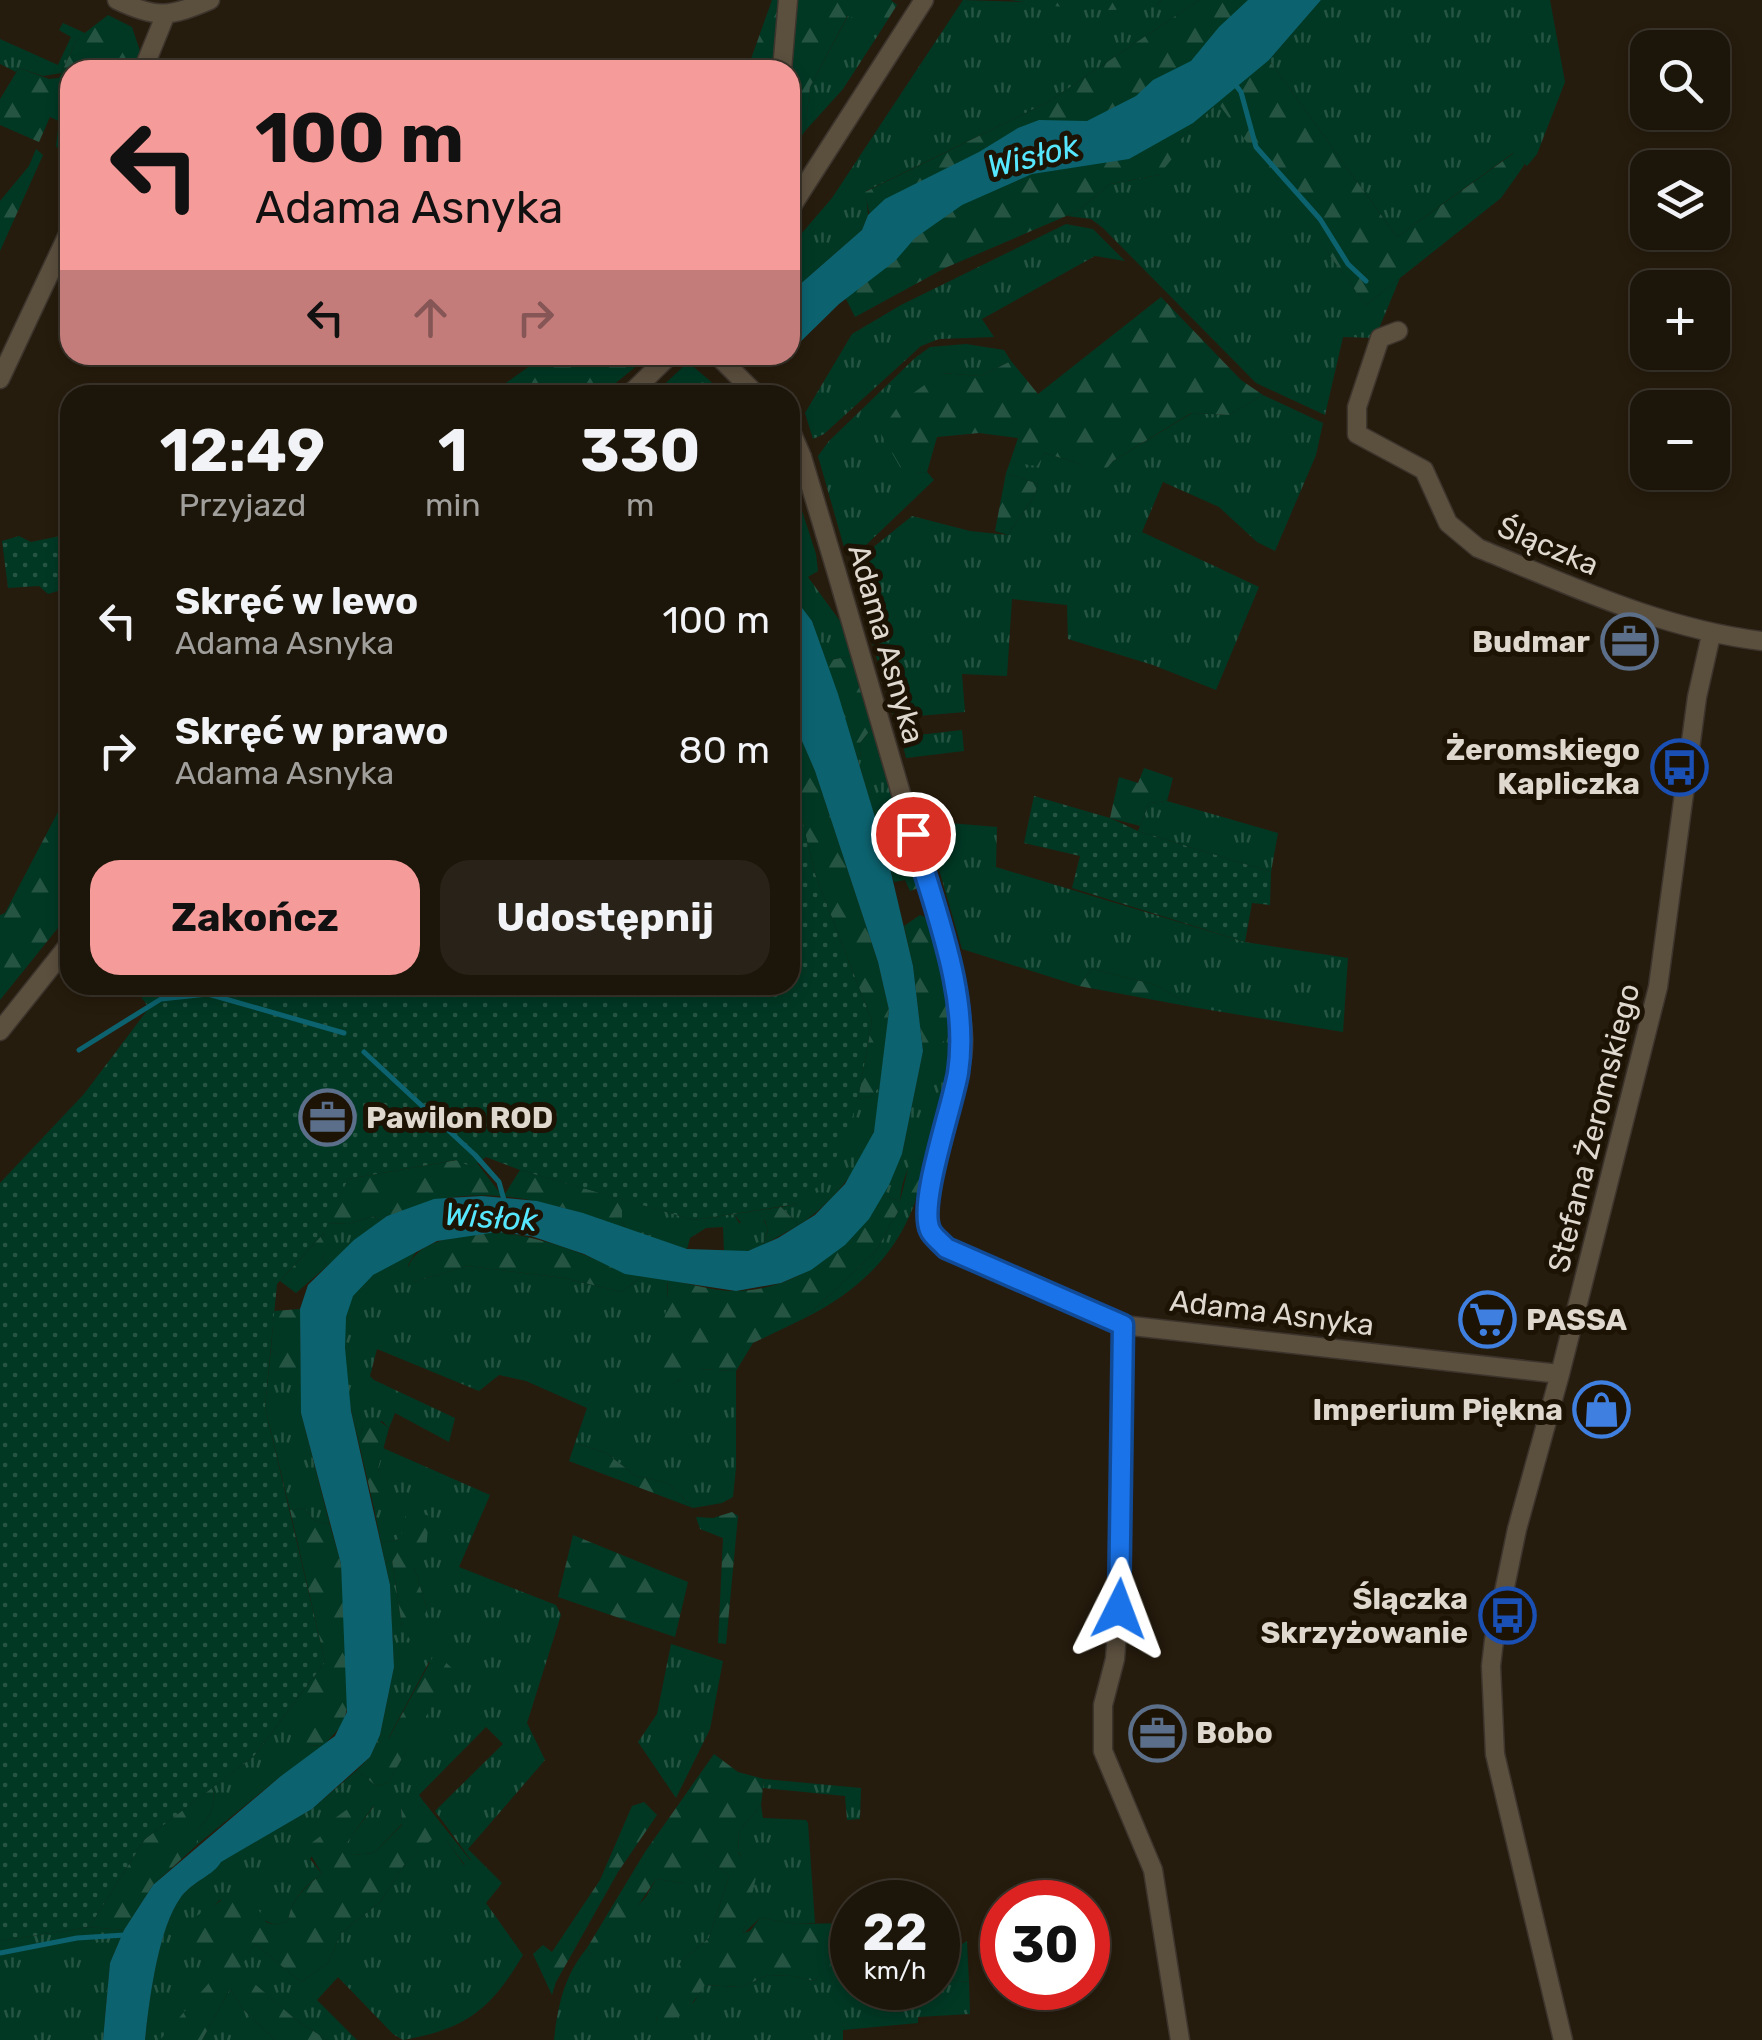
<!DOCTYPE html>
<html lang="pl">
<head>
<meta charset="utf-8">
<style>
	:root { --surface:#1c150a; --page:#292218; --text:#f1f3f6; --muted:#a09f9c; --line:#3a342b; --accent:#f59b99 }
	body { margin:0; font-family:Rubik,sans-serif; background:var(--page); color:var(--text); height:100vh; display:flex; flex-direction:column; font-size:38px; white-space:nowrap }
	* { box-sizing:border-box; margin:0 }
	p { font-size:32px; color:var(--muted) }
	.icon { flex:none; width:55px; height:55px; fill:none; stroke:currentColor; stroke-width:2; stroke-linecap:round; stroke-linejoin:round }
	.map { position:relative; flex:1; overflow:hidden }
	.side { position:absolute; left:60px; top:385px; width:740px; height:610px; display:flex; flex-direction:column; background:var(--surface); border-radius:30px; box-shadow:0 5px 15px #0003,0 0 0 2px var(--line) }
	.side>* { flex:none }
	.guide { position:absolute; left:60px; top:60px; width:740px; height:305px; border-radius:30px; box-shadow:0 5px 15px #0003,0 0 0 2px var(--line); background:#f59b99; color:#111; overflow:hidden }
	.fabs { position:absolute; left:1630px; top:30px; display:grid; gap:20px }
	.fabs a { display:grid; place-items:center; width:100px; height:100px; border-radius:20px; background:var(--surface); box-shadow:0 5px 15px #0003,0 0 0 2px var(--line); font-size:50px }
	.speed { position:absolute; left:830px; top:1880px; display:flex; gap:20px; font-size:50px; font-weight:700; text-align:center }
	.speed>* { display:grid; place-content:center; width:130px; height:130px; border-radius:50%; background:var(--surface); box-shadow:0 5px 15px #0003,0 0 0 2px var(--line); line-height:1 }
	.speed small { font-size:25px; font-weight:400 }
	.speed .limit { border:15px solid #d22; background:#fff; color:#111 }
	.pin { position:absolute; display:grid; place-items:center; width:85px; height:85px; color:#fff; margin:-42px; border:5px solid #fff; border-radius:50%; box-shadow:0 2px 10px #0007 }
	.me { position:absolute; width:110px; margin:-55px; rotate:3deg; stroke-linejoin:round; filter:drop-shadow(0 0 8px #0008) }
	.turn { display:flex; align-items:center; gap:35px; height:210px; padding:0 30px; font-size:45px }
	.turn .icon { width:130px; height:130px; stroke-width:2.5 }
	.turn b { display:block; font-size:70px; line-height:85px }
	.lanes { display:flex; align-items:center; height:95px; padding:0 30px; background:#0003; justify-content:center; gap:50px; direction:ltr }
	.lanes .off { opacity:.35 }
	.eta { display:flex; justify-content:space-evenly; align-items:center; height:170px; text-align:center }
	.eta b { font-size:60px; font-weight:700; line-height:70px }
	.cta { display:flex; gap:20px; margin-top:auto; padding:20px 30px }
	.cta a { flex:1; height:115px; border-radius:30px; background:var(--accent); color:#111; font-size:40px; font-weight:700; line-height:115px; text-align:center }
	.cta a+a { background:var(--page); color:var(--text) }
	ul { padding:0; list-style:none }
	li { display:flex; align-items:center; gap:30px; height:130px; padding:0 30px }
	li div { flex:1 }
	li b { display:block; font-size:38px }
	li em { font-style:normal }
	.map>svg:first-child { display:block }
	.grass { fill:url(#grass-tufts) }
	.forest { fill:url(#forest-firs) }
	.park { fill:url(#park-dots) }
	.water { fill:#0c636f }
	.pier { fill:#261c0d }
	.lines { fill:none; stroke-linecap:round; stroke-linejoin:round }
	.stream { stroke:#0c636f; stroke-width:5 }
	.minor-casing { stroke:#3d352d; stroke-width:21 }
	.minor { stroke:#5b4f3e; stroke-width:18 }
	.route-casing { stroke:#114b97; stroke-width:25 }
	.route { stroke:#1a73e8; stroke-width:18 }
	.labels { text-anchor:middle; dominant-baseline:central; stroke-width:10; stroke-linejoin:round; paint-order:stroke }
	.street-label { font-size:30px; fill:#dfd8ce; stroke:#1d1305 }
	.poi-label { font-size:30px; font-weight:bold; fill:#dfd8ce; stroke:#1d1305; text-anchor:end }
	.water-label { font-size:32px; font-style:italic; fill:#56e6fe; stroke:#1d1305 }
</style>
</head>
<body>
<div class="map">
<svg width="1762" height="2040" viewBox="0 0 1762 2040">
	<defs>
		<pattern id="grass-tufts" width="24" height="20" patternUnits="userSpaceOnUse" patternTransform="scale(2.5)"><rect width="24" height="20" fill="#003824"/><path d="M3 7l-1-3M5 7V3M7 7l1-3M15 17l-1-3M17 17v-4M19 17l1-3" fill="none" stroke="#255443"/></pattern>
		<pattern id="forest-firs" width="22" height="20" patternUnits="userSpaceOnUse" patternTransform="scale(2.5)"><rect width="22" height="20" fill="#003824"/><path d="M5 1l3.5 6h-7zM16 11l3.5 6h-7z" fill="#255443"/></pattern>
		<pattern id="park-dots" width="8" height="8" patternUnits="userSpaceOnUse" patternTransform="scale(2.5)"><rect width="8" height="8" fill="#003824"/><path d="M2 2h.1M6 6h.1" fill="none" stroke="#255443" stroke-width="1.8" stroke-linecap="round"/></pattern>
	</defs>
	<rect width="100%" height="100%" fill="#261c0d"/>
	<path class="grass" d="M963,0l194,6 4,-6h38l-151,102 -182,89 2,24 -6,15 -72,63v-46l42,-49z
		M1321,0h229l15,82 -28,72 -10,12 -14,-13 -116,84 -128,-177z
		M849,14l31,18 -37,57 -38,42 5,-44z
		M63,23l22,10 -8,6 -16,34 -18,3 -24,-8 -3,4 -16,-8v-25l58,26 13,-28 -12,-7z
		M1218,102l148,203 34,-27 -25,60 -32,-1 -18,78 -69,-32 -153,-155 -12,-9 -24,-3 11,-5 32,-27 49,-9 21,-35z
		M1066,224l27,5 32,32 -30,-5 -113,63 12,18 -55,2 -18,7 -97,88 -11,5 -8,-26 47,-79 49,-29z
		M966,344l38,6 7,11 -30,15 -40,-3 -37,100 23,-1 7,8 -68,65 -20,9 -28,-98 11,-15 86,-83 15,-11z
		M686,364h4l25,21 -3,10h-59z
		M1263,395l60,28 -7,32 -41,96 -18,-9 -38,-35 -56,-25 -21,50 117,55 -43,103 -63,-25 -85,-26 -1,-34 -55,-6 -5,77 -45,-2 3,38 -71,6 -44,-152 62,-50 58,15 38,4c10,-18 25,-31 30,-51l-32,-11 4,-11 27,3 8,-12 32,10 21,15 15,-17 79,-48 37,2z
		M790,474l26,80 2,17 -10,6 32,44 11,35 -25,5 -14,-40 -22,-29z
		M872,728l24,85 -7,-2 -15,4 -16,-55 3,-5 -2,-11z
		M962,730l2,21 -58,7 -5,-21z
		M1167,801l111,32 -7,39 -133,-41 11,-28z
		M925,821l72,6 -1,40 249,75 103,16 -5,74 -151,-25 -36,-22 -64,-16 -13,17 -117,-37z
		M951,1032l-5,52 -20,78 -10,-6c-10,13 -15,29 -16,45l14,4c-20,53 -59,88 -109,113l71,-67 24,-43v-7l-17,-6 19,-41 21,-103 9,2z
		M880,1086c-2,15 -1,34 -7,48 -13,35 -43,71 -74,91l-18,-18 16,-3 61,-105 13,-3z
		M622,1199l72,21 40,-6 5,9 25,-3 4,9 -5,16 -15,6h-24l-1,-24 -17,1 -16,10 -3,11 -61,-20 -4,-7z
		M375,1216l4,6 -52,44 -5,-7 7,-19 -6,-6 4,-11 21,1z
		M416,1252l-8,13 5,17 54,-16 97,12 58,14 20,-16 25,4 5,105 25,-16 39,2v97l-3,29 -11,6 -29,5 -25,-25 -32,-7 -30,-23 -31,-10 12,-35 -61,-27 -27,-6 -20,16 -102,-42 -7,27 4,4 81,38 -6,24 -54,-29 -6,15 -7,-7 -19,7 -5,11c-9,-35 -24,-108 -6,-142 13,-23 42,-34 64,-45z
		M271,1349l6,6 8,25 16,5v28l29,112 -16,-5 -10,-12 -14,2 -25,-103z
		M383,1448l107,47 -31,72 97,38 5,10 -34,108 18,37 -77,89 34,34 -16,20 37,52c-32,54 -56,74 -120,85l-10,-6 -55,-57 -21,23 40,40h-30l-32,-21 -57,-49 17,-26 46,38 27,-19 13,-30 39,-31 24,-37 36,-34 24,34 7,-5 -36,-49 68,-67 -17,-17 -67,68 5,7 -4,5h-19l1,17 -28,29 -22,2 -7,-10 29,-39 -47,26 -17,27 12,15c-18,13 -30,24 -34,47l-13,4 -55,-25 -15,13 -20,11 14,33 16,20 -49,59 -6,4h-15c4,-39 13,-112 36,-143 12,-16 33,-22 39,-35l92,-53 45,-39 19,16 12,-3 64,-114 -23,-7 -41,77 -8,-4 14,-68 -4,-82 -5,-23 7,-2 10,67 25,-18 -13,-42 -14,-28 -19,4 -7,-35 11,-4 -7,-36z
		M671,1644l52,17 -13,68 -34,69 -38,-56 19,-28z
		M325,1662l-19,83 17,1 -42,30 -83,68v-14c13,-14 17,-23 15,-43l41,-31z
		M764,1779l97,9 -1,31 -13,1 -2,-24 -82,-8z
		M761,1805l2,13 43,2 2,3 7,100 -19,1 -36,-6 -17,16c5,-23 10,-62 -5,-82l1,-21z
		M703,1853l26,23 -20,62 -25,21 -23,29 -5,34 38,-20 10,-17 37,2 27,-12 25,1 21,5 17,-17 21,3v21h86v-9l31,3 1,32 -52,3v6l-75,7v10h-289c4,-35 10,-64 33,-92l4,7 55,-58 10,-18 28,4z
		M89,1927l35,3 -14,33 -7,77h-103v-99z
		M230,1989l13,20 32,31h-73z"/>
	<path class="forest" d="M772,0h119l6,5 -17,27 -32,-17 -38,72 -5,44 -15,23v-84h-43z
		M1010,0h151l-4,6c-51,9 -97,1 -147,-6z
		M1199,0h122l-52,60 128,177 117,-84 11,11 -24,34 -135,107 -148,-202 -38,37 -1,10 -20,25 -49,9 -32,27 -133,57 -90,49 -13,-26 37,-32 -14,-67 183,-90z
		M108,15l24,12 9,27 -8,16h-63v86l-4,2 -10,-12 3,-25 -9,-4 -11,25 -39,-17v-26l19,-31 30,11 10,-1 18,-39z
		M36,149l7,6 -43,96v-50l29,-35z
		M1161,297l80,83 22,15 -34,20 -38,-2 -78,48 -15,18 -21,-16 -32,-10 -8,13 -27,-4 8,-24 -39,-5 -42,4 -10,35 -23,2 -24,-42 21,-30 40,-29 40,3 30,-15 27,33z
		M545,355h105l-49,40h-112z
		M1006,473l32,11c-5,20 -20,33 -30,51l-13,-4z
		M851,656l21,72 -13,16 2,11 -3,5 -32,-99z
		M790,697l9,37 16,37 63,191 11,48 -9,76 -9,10 -13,3 14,-78 -57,-147 -25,-104z
		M1144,768l29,10 -6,23 -18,2 -9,23 -30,-8 9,-41 19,6z
		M70,789v124l-70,87v-85l5,-2z
		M889,811l7,2 22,75 -8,3 -5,-11 -11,2 -20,-67z
		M920,915l5,2 14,44 12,71 -19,22 -9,-3 -10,-85 -9,-40z
		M1092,969l64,16 36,22 -113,-21z
		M916,1156l10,6 -12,43 -14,-3v6l-24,43 -71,67 -52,25 -17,28 -39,-2 -3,10h-13l-10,7c-27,-46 3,-67 -4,-106 22,3 48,12 71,11 63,-2 114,-45 145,-96l17,6 11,-44z
		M457,1160l15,7 5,-4 26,34 17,-27 102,29v23l4,7c-56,-21 -117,-41 -178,-31 -20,3 -41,12 -61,18l-8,6 -4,-6 -27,8 -21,-1 21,-44z
		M781,1207l18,18 -36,20 5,-15 -3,-10 -19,9 -12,-15z
		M497,1232c30,4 57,11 85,22 21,8 38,19 60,22l-20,16 -58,-14 -97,-12 -54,16 -7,-6c7,-41 58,-39 91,-44z
		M323,1234l7,6 -8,19 5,7 -31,27 -16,-12z
		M300,1309l1,76 -16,-4 -12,-10 4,-16 -6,-6 3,-38z
		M375,1418l14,10 -11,40 8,37 -12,3 -16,-69 5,-11z
		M575,1443l31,10 30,23 32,7 25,25 -124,-47z
		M304,1508l10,12 16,5 11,39 8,137 -6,23 -20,22 -17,-1 -10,-11 13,-9 -10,-7 1,-13 25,-43 -35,-152z
		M413,1510l16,6 -3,35 -12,16 13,42 -13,37 -12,-19 -10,-67 -7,2 -4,-19 19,-4 6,-25z
		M732,1512l6,4 -12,128 -8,-1 5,-105 -23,-9 -4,-12 17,1z
		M573,1535l115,47 -13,55 -117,-40z
		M435,1653l18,16 -65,114 -12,3 -19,-16 13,-13 10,-22 9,3z
		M714,1754l24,18 26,7 -3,26 -22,26 -1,22 7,9 14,3 -16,68 7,-2 10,-13 36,6 56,-1v44l-21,-2 -17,16 -21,-5 -25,-1 -27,12 -36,-2c-12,18 -25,38 -49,38l4,-35 24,-29 25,-21 20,-62 -25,-22 -7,26 -13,3 -28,-4 -42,62 -23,14 -4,-7 58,-96z
		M213,1787c2,20 -2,29 -15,43v14l-45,41 -29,45 -35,-3 56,-88z
		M367,1795l7,10 -28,39 6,11 22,-2 28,-28 -1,-18 4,-6h11l4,6 4,-5 47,59 -6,4 -25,-33 -36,33 -24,37 -39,31 -13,30 -27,19 -46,-38 -16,26 56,49 32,21h-52l-32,-31 -13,-20 -28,51h-42l54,-63 -15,-20 -10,-4 -5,-29 60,-38 22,36 9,3 13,-4c4,-23 16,-33 34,-47l-16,-27 20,-15 -2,-6z
		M644,1802l13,13 -39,57 -62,110 -4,13 -19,-41 10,-9 9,7 48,-72 32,-74z
		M967,1941l2,41 -31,-3 3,-33 15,2z"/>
	<path class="park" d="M70,534v46l-9,2v8l-13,4 -9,-8 -31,2 -6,-47 17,-5 12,6z
		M790,770l25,104 57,147 -15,84 -29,73 -31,26 -103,16 -174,-50 -34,-13 -14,10 -16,-7 -108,19 -25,55 -46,50 -12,123 60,255 -71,94 -109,83 -56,88 -89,14v-758l84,-89 65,-86 -16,-23h657z
		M1034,796l76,22 28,13 133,41 -1,33 -18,-2 -7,39 -173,-54 8,-32 -56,-13z"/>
	<path class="water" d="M1248,0h73l-52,60 -76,63 -64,36 -97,15 -70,31 -47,33 -20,23 -56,43 -49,48v-59l72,-63 6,-15 17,-16 94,-47 39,-24 21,-8 48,1 49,-25 17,-16 38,-19 28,-34z
		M790,592l22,29 26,73 51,170 24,102 10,85 -21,103 -13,31 -20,34 -24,26 -34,25 -30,13 -45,8 -111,-17 -41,-20 -53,-18 -34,-4 -60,9 -64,34 -20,21 -7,21 -1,31 6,63 39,174 4,82 -14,68 -10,22 -58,52 -91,53c-7,13 -28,19 -40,35 -23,31 -32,105 -36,143h-42l7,-77 14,-33 29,-45 128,-109 54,-40 12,-24 -6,-148 -40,-151 -1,-104 8,-24 46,-45 33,-24 47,-17 13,-1 35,-2 55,5 46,12 104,36 61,2 30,-13 37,-23 30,-31 29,-52 15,-122 -11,-48 -63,-191 -16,-37 -9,-37z"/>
	<path class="pier" d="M728,355h22l24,22 -10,18h-39l-14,-13z"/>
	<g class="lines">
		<path class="stream" d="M1234,83l7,9 15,55 64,72 28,45 18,17
			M79,1050l82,-51 47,-5 136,39
			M364,1052l111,103 24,27 5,18
			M0,1953l77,-15 48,-3"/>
		<defs>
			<path id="minor" d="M117,0c39,19 53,17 93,0
				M143,70l22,-54
				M782,70l6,-70
				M790,209l134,-209
				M1398,331l-18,7 -23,69v27l67,36 24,53 30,25c93,38 184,81 284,93
				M717,355l40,40
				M0,379l70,-149
				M629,395l41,-40
				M790,429l12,28c39,129 77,258 114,388 17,62 43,127 47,192 3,51 -50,155 -33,194 3,6 11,11 15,16l178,78 437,49
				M0,1031l70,-88
				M1123,1325l-2,254 -6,80 -12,46v46l50,119 27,170
				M1563,2040l-68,-286 -4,-88 3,-26 23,-111 43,-155 98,-387 39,-290 14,-62"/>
		</defs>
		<use href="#minor" class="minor-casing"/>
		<use href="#minor" class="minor"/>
	</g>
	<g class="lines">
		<defs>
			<path id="route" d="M913,834c21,75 57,160 45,239 -6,35 -40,130 -28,157 3,7 11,12 16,18l177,77 -4,284"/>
		</defs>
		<use href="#route" class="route-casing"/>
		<use href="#route" class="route"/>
	</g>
	<defs>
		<symbol id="office-ring" viewBox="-11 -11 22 22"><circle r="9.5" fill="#1d1305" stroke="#5c6f8a" stroke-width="1.5"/><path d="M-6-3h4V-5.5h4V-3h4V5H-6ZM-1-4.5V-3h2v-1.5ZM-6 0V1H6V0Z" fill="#5c6f8a"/></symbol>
		<symbol id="bus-ring" viewBox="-11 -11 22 22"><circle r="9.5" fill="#1d1305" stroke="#1a4fb4" stroke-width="1.5"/><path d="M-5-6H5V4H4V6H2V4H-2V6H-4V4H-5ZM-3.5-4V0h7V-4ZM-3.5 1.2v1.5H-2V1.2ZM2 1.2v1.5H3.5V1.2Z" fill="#1a4fb4"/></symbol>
		<symbol id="supermarket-ring" viewBox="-11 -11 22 22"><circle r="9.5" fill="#1d1305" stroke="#3f7fe0" stroke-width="1.5"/><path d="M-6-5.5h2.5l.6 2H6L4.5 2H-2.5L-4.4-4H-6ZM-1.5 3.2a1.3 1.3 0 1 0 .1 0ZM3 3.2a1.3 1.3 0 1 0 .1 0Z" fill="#3f7fe0"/></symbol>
		<symbol id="shop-ring" viewBox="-11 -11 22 22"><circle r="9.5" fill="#1d1305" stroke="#3f7fe0" stroke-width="1.5"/><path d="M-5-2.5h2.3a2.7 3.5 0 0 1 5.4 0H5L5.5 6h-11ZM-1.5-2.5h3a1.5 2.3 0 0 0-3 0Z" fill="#3f7fe0"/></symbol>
	</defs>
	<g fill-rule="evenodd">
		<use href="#office-ring" x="1598" y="610" width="63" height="63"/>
		<use href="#bus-ring" x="1648" y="736" width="63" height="63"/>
		<use href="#office-ring" x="296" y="1086" width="63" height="63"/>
		<use href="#supermarket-ring" x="1456" y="1288" width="63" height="63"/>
		<use href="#shop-ring" x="1570" y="1378" width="63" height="63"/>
		<use href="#bus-ring" x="1476" y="1584" width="63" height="63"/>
		<use href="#office-ring" x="1126" y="1702" width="63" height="63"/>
	</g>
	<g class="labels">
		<g class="street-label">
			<text transform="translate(1548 546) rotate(23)">Ślączka</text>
			<text transform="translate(886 644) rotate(74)">Adama Asnyka</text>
			<text transform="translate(1594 1128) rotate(-76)">Stefana Żeromskiego</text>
			<text transform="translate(1272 1313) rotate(7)">Adama Asnyka</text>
		</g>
		<g class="poi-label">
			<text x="1590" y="642">Budmar</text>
			<text x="1640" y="750">Żeromskiego<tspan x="1640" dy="34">Kapliczka</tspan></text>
			<text x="366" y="1118" text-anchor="start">Pawilon ROD</text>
			<text x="1526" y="1320" text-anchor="start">PASSA</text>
			<text x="1563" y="1410">Imperium Piękna</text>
			<text x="1468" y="1599">Ślączka<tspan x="1468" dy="34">Skrzyżowanie</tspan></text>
			<text x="1196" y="1733" text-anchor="start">Bobo</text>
		</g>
		<g class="water-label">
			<text transform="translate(1033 156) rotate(-14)">Wisłok</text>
			<text transform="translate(491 1217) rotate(4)">Wisłok</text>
		</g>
	</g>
</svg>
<div class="fabs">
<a><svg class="icon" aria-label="search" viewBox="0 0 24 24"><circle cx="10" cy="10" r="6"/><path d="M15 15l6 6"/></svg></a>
<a><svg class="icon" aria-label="layers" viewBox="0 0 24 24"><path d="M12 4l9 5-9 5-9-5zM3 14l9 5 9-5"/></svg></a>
<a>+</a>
<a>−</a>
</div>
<div class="speed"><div>22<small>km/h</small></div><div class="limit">30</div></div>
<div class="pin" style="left:913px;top:834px;background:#d93025"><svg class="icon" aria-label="arrive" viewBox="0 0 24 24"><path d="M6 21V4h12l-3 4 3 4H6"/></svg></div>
<svg class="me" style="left:1119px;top:1609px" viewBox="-20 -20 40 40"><path d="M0-17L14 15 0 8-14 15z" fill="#1a73e8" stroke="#fff" stroke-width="4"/></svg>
<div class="guide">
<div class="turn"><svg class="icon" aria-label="left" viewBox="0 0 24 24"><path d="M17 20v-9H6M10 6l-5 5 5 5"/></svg><div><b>100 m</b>Adama Asnyka</div></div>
<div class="lanes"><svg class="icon" aria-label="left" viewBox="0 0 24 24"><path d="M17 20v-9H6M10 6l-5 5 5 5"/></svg><svg class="icon off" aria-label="ahead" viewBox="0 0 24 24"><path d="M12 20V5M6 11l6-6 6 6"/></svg><svg class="icon off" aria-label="right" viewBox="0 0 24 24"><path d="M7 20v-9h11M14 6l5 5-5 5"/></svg></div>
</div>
<section class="side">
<div class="eta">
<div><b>12:49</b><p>Przyjazd</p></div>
<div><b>1</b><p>min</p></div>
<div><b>330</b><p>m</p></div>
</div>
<ul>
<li><svg class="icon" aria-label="left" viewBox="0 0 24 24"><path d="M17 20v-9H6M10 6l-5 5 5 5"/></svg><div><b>Skręć w lewo</b><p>Adama Asnyka</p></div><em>100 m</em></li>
<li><svg class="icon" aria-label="right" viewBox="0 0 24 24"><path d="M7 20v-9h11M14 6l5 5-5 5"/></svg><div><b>Skręć w prawo</b><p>Adama Asnyka</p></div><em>80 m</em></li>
</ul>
<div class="cta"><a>Zakończ</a><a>Udostępnij</a></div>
</section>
</div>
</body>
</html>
